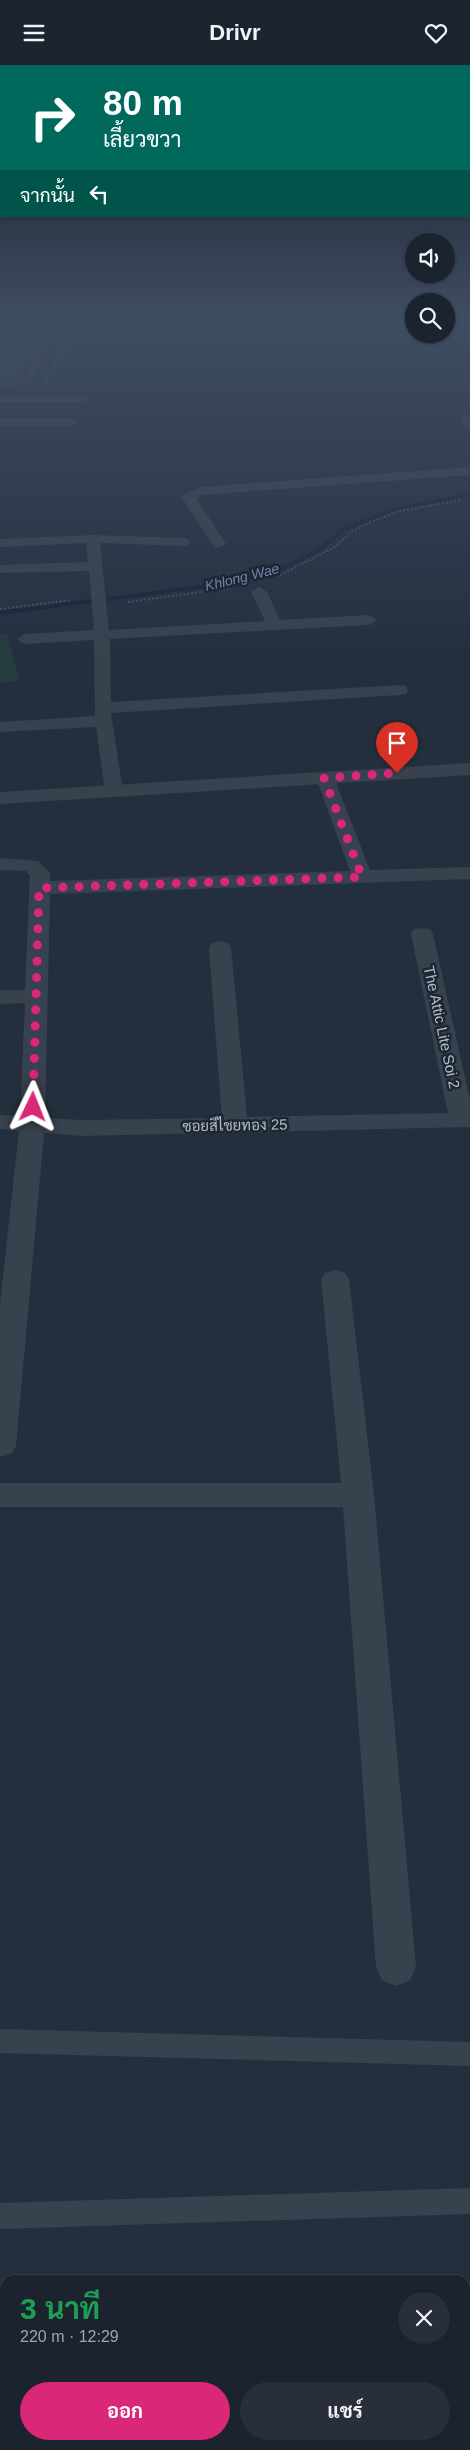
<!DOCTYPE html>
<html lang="th">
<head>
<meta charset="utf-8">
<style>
	:root { --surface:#1b232e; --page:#282f3a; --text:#f1f3f6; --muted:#a0a4aa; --line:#39404a; --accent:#db2777 }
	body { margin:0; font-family:Helvetica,Sarabun,sans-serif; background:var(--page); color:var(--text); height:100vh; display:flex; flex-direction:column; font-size:19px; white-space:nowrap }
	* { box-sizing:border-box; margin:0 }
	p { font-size:16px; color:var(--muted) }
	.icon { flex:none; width:28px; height:28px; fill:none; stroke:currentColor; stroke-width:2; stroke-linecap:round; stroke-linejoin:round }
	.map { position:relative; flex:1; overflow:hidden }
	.details { position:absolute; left:0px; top:2210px; width:470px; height:175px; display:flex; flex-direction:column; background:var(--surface); border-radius:15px 15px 0 0; box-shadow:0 1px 4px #0004,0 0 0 1px var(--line) }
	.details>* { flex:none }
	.guide { position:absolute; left:0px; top:0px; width:470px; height:152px; box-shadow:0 1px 4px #0004,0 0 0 1px var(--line); background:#00695c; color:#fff; overflow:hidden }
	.buttons { position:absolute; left:405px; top:168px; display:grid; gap:10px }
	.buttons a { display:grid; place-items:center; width:50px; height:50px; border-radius:50%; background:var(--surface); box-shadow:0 1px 4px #0004,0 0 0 1px var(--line); font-size:25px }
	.pin { position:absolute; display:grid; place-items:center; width:42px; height:42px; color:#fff; margin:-51px -21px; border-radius:50% 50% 50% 0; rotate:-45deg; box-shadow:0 0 5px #0007 }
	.pin .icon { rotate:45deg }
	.me { position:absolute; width:55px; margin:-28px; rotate:2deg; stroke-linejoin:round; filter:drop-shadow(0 0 4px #0008) }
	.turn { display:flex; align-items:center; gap:18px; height:105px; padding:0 20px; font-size:22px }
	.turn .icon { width:65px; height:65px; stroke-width:2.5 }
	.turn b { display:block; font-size:35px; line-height:42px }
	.then { display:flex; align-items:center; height:48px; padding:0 20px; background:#0003; gap:10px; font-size:19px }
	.round { display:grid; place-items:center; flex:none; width:52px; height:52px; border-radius:26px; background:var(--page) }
	.overview { display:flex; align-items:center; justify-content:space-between; height:85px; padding:0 20px }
	h1 { font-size:30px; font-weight:700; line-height:38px; color:#1e9e55 }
	.button { display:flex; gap:10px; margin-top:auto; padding:10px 20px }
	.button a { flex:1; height:58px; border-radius:30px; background:var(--accent); color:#fff; font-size:20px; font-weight:700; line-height:58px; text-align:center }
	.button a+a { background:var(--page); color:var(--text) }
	header { display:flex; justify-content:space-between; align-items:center; height:65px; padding:0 20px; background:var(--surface); font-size:22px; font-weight:700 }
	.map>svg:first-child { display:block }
	.medical { fill:#32303f }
	.green { fill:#263c3f }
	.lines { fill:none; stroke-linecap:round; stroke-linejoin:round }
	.stream { fill:#17263c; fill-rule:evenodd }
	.building { fill:#364354 }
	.path { stroke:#3f5557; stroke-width:2; stroke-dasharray:2 2; stroke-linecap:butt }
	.service { fill:#38414e; fill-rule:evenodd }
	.minor { fill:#38414e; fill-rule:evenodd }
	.tertiary { fill:#38414e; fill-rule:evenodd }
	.route { stroke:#db2777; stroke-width:9; stroke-dasharray:0 16.2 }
	.labels { text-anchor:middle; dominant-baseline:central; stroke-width:5; stroke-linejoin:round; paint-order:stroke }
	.far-water-label { font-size:14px; font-style:italic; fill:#6d86a8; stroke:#1d2633 }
	.street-label { font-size:15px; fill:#b4bcc9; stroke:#1d2633 }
</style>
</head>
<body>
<header><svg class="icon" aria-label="menu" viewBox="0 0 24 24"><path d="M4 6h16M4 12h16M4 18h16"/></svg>Drivr<svg class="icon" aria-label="heart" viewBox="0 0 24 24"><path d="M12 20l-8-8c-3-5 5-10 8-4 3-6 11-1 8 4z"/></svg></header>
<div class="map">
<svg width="470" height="2385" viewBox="0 0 470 2385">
	<rect width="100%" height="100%" fill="#242f3e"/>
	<path class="medical" d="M0,255h67l-41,68h-26z"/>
	<path class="green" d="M0,569h7l13,47 -20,2z"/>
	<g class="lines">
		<path class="stream" d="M470,428v4l-76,14 -48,19 -24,20 -45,23 -54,13 -223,29v-4l223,-29 50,-11 45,-23 24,-20 48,-20z"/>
	</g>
	<path class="building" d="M0,256h50l-37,58 -13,2z"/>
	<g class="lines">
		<path class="path" d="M280,510l55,-28 16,-15 18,-9 30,-12 62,-11
			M128,537l102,-14
			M0,544l71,-9"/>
		<path class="service" d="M56,255h6l-34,63 -28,4v-4l24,-3z
			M79,255h7l-8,6 -31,58 -5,1 31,-60z
			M0,1964l470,13v24l-470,-13z
			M470,2123v26l-470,15v-26z"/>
		<path class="minor" d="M0,331h83l6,3 -6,3h-83z
			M466,351l4,1v12l-4,-1 -6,-8z
			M0,353h71l6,4 -6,4h-71z
			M470,402v8l-268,20 -6,3 30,46 -7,4 -5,-1 -33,-51 19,-9z
			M93,470l92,3 7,4 -7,4 -85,-3 9,87 156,-9 -14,-29 8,-5 8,5 13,28 89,-5 8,5 -8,5 -259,14 1,63 289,-17 6,1 2,4 -2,4 -6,1 -289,18 12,78 -2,4h-14l-2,-4 -9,-64 -96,5v-10l95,-6 -1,-76 -69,4 -8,-5 8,-5 69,-4 -5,-59 -89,2v-8l88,-3 -2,-19 -86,4v-8z
			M325,707l7,2 2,4 36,92 100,-3v12l-420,15 -5,224 37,2 140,-2 -13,-170 3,-5 8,-2 8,2 3,5 16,169 201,-4 -37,-179 3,-5 8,-1 8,1 3,5 37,166v27l-388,9 -38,-3 -28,313 -5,8 -11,3v-153l19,-173 -19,-2v-14l20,1 5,-113 -25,1v-14h25l5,-115 -4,-4 -26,-1v-12l38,3 12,12v8l300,-10 -34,-93 2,-4z
			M335,1205l10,3 4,6 25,216 42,472 -6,13 -14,6 -14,-6 -6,-13 -33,-460h-343v-24h341l-20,-204 4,-6z
			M0,2232l5,1v48l-5,-1z
			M465,2251l5,1v48l-5,-1z"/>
		<path class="tertiary" d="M470,698v12l-470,29v-12z"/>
	</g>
	<linearGradient id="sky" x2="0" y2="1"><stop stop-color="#141a22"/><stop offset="0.43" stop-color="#3f4d63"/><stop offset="1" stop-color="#3f4d63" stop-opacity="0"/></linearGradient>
	<rect width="470" height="589" fill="url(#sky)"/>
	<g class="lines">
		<path class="route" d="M33,1042l6,-219 323,-11 -38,-99 73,-5"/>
	</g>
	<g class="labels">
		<g class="far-water-label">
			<text transform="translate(242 512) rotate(-14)">Khlong Wae</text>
		</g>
		<g class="street-label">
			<text transform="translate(442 962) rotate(78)">The Attic Lite Soi 2</text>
			<text transform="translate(235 1060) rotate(-1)">ซอยสีไชยทอง 25</text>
		</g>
	</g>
</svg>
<div class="buttons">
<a><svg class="icon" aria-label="sound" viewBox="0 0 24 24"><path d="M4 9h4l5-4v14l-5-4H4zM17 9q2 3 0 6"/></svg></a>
<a><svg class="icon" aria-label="search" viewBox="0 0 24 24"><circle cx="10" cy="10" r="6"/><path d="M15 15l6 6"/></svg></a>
</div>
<div class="pin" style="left:397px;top:708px;background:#d93025"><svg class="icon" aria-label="arrive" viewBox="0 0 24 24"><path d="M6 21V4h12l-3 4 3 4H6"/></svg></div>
<svg class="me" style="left:33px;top:1042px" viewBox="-20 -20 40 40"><path d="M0-17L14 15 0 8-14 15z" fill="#db2777" stroke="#fff" stroke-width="4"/></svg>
<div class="guide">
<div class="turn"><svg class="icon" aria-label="right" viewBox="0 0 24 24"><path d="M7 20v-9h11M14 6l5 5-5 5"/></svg><div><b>80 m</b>เลี้ยวขวา</div></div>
<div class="then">จากนั้น<svg class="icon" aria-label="left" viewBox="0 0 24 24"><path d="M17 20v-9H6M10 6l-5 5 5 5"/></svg></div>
</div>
<section class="details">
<div class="overview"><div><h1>3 นาที</h1><p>220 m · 12:29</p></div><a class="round"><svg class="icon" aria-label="close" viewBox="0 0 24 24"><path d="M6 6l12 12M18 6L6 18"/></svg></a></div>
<div class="button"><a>ออก</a><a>แชร์</a></div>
</section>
</div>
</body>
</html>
